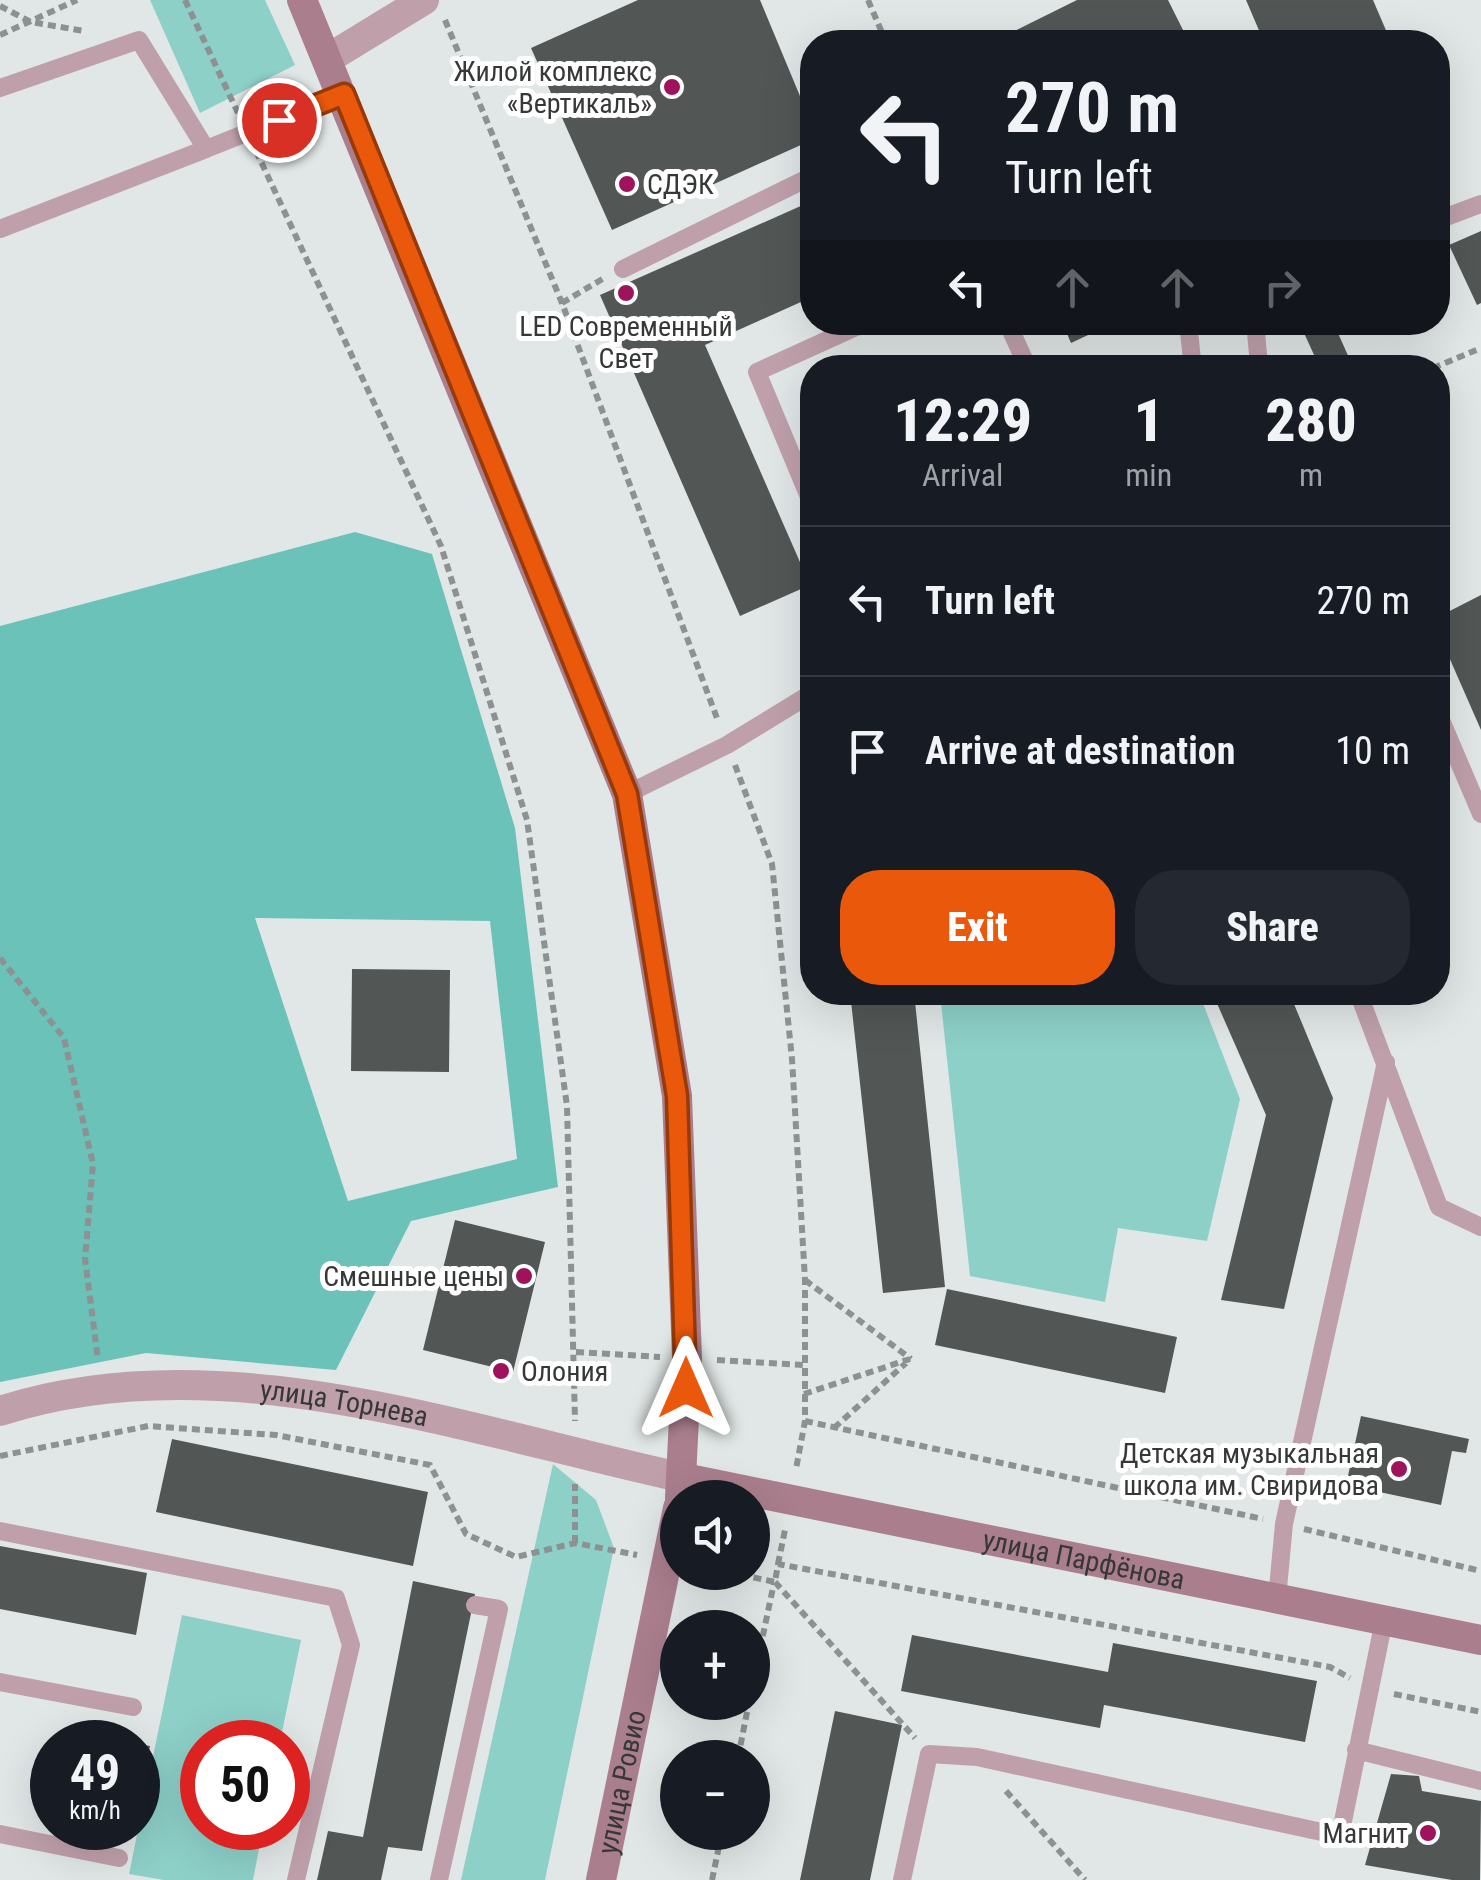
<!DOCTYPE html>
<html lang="en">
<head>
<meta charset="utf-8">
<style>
	:root { --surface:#171b24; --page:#242831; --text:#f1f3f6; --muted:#9ea1a6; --line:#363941; --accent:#ea580c }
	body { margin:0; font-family:"Roboto Condensed",sans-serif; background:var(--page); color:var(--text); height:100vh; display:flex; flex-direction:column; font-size:38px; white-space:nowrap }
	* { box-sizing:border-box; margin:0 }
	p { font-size:32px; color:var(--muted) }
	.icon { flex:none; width:55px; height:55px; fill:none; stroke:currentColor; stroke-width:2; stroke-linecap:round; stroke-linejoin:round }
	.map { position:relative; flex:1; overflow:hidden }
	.sheet { position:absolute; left:800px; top:355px; width:650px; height:650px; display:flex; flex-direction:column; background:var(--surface); border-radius:40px; box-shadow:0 10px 40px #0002 }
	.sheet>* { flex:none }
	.hud { position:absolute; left:800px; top:30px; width:650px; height:305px; border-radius:40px; box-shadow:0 10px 40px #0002; background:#171b24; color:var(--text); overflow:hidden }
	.controls { position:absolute; left:660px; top:1480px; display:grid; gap:20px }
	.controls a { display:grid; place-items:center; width:110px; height:110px; border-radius:50%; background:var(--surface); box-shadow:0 10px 40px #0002; font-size:50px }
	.speed { position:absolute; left:30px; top:1720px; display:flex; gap:20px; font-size:50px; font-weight:700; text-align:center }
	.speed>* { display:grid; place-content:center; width:130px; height:130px; border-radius:50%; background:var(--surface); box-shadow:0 10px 40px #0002; line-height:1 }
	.speed small { font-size:25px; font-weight:400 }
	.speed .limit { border:15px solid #d22; background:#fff; color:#111 }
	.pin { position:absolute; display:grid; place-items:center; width:85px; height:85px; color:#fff; margin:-42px; border:5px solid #fff; border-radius:50%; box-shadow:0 2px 10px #0007 }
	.me { position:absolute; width:110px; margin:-55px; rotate:0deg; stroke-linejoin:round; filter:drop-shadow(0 0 8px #0008) }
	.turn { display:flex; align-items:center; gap:35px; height:210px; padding:0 40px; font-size:45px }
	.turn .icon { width:130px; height:130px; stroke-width:2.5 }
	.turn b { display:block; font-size:70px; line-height:85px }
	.lanes { display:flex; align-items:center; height:95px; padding:0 40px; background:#0003; justify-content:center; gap:50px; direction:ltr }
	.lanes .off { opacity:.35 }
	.eta { display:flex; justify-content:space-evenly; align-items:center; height:170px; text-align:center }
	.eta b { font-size:60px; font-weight:800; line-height:70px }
	.button { display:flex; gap:20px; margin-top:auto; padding:20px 40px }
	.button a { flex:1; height:115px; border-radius:40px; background:var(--accent); color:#fff; font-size:40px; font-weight:800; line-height:115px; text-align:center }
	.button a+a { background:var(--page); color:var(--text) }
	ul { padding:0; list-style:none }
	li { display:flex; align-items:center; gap:30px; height:150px; padding:0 40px; border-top:2px solid var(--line) }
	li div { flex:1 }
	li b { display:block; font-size:38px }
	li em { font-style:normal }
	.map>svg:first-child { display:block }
	.green { fill:#8dd0c8 }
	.forest { fill:#6bc2b9; fill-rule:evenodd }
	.building { fill:#525756 }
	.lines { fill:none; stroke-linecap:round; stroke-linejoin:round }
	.path { stroke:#8d9191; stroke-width:6; stroke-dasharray:8 5; stroke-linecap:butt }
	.lane { stroke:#bfa0aa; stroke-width:18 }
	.street { stroke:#bfa0aa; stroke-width:30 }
	.secondary { stroke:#aa7e8d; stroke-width:30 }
	.route-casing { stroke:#983908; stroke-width:25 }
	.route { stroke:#ea580c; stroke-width:18 }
	.poi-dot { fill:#9f125c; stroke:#fff; stroke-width:4 }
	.labels { text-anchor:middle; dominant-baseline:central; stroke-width:10; stroke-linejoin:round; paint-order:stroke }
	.poi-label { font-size:28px; fill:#363838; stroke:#fff; text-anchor:end }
	.street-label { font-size:28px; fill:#363838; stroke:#fff }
</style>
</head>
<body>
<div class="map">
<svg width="1481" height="1880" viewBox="0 0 1481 1880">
	<rect width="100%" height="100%" fill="#e1e7e6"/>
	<path class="green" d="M150,0h115l30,65 -95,48z
		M940,993h259l41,106 -33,142 -89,-13 -13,74 -135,-26z
		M553,1464l43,36 18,48 -69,332h-84z
		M182,1615l119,25 -21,102h-78v86h61l-10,52h-89l-35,-6z"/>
	<path class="forest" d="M355,532l77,22 83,274 43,359 -147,34 -75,149 -190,-17 -146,29v-756zM255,918l235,3 27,238 -169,42z"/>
	<path class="building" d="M638,0h122l52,125v15l-200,90 -81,-182z
		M1077,0h91l21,42h-197z
		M1246,0h127l18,42h-127z
		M812,201v96l-107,48 105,240 -70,31 -140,-321z
		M1481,231v72l-4,2 -28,-60z
		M1062,322h54l-45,21z
		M1299,322h34l17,38 -30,8z
		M1481,595v135l-43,-98v-15z
		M352,969l98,1 -1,102 -98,-1z
		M850,992h64l31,295 -62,6z
		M1212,992h77l44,106 -49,211 -63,-9 45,-185z
		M455,1220l90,22 -32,130 -90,-22z
		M947,1289l230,48 -12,56 -230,-48z
		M1361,1416l108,23 -3,14 -14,-2 -11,54 -95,-20z
		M172,1439l256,53 -15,74 -257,-54z
		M0,1546l147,27 -11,62 -136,-26z
		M413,1581l62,13 -53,257 -34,-4 -7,33h-64l11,-49 35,6z
		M912,1635l196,37 5,-29 204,38 -12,61 -201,-37 -4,23 -199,-37z
		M835,1711l67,14 -32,155h-70z
		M138,1744l12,2 -11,54h-1z
		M1391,1774l28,2 3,15 59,10 -1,79h-28l-87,-15z"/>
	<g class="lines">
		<path class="path" d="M185,0l53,113
			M868,0l18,42
			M0,6l31,16 53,9
			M445,20l117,283 156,418
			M0,35l77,-35
			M256,151l185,395 86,274 40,286 8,315
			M562,303l42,-25
			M1433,368l48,-20
			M735,765l37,99 20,195 13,221v141l-9,48
			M0,958l64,80 29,126 -8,95 13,101
			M805,1280l106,79
			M576,1352l84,5
			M717,1360l86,5
			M804,1394l106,-35
			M805,1421l458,98
			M834,1428l72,-65
			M0,1456l148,-30 128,9 154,30 36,69 50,23 59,-14 62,12
			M1304,1529l177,42
			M575,1543v-59
			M778,1564l7,-34
			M728,1572l47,10 3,-18 552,103 20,11
			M775,1582l140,156
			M752,1687l22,-104
			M1394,1694l87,18
			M738,1758l11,-56
			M1006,1791l79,89
			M712,1880l10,-48"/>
		<path class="lane" d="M0,88l139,-48 67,109 138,-55
			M1438,220l43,-16
			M0,229l206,-80
			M623,269l189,-93
			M1007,322l21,46
			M1177,368l15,-8 -4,-38
			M1254,368l5,-3 -4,-43
			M812,504l-55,-132 110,-50
			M1438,713l43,101
			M627,794l100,-49 85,-52
			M1358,992l81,215 42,20
			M0,1531l336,67 15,47 -55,235
			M1277,1599l7,-75 102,-462
			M0,1682l133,25
			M1356,1750l125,31
			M0,1834l119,24
			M439,1880l60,-271 -24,-4
			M902,1880l27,-126 48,3 363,79 44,-216"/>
		<g class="street">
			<path d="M329,58l95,-58"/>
			<path id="s1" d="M0,1411c220,-71 467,20 684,67"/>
		</g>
		<g class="secondary">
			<path d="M302,0l325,794 50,302 10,262 -7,140"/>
			<path id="s2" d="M684,1478l797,162"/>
			<path id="s3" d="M601,1880l77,-372"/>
		</g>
	</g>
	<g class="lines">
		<defs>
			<path id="route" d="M279,120l65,-26 283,700 50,302 9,292"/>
		</defs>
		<use href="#route" class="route-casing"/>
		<use href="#route" class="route"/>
	</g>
	<g class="poi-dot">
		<circle cx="672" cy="87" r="10"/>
		<circle cx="627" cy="184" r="10"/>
		<circle cx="626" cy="293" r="10"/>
		<circle cx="524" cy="1276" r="10"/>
		<circle cx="501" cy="1371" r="10"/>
		<circle cx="1399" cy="1469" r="10"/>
		<circle cx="1428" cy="1833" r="10"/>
	</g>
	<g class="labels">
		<g class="poi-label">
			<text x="652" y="71">Жилой комплекс<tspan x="652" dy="32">«Вертикаль»</tspan></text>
			<text x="647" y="184" text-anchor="start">СДЭК</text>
			<text x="626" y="326" text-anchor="middle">LED Современный<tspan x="626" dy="32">Свет</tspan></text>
			<text x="504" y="1276">Смешные цены</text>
			<text x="521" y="1371" text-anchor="start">Олония</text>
			<text x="1379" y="1453">Детская музыкальная<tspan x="1379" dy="32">школа им. Свиридова</tspan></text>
			<text x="1408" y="1833">Магнит</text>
		</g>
		<g class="street-label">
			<text stroke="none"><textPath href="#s1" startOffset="348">улица Торнева</textPath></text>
			<text stroke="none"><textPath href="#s2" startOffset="408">улица Парфёнова</textPath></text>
			<text stroke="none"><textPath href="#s3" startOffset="100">улица Ровио</textPath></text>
		</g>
	</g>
</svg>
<div class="controls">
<a><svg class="icon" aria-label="sound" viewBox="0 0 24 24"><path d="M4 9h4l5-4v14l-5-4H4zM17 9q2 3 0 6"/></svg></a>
<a>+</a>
<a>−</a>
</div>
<div class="speed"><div>49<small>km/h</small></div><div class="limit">50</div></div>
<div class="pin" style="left:279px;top:120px;background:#d93025"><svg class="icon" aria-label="arrive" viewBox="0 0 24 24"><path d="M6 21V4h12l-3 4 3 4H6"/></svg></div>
<svg class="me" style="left:686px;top:1388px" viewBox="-20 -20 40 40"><path d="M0-17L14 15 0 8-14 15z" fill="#ea580c" stroke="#fff" stroke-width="4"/></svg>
<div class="hud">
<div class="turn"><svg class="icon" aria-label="left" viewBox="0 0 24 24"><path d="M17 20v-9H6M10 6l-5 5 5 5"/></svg><div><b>270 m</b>Turn left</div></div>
<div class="lanes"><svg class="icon" aria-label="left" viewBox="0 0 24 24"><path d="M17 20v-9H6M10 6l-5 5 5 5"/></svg><svg class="icon off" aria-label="ahead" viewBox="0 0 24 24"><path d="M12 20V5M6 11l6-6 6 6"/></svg><svg class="icon off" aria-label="ahead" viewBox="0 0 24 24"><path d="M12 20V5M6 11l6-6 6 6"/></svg><svg class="icon off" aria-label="right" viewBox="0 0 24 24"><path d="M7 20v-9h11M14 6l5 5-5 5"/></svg></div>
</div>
<section class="sheet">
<div class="eta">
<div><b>12:29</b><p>Arrival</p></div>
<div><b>1</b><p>min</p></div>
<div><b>280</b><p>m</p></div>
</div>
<ul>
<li><svg class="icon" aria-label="left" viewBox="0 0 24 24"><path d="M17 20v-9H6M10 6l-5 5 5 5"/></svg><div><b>Turn left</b></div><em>270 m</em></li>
<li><svg class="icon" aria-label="arrive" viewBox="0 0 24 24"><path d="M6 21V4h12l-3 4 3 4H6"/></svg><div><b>Arrive at destination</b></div><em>10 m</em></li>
</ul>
<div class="button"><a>Exit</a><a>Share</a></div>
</section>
</div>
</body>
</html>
